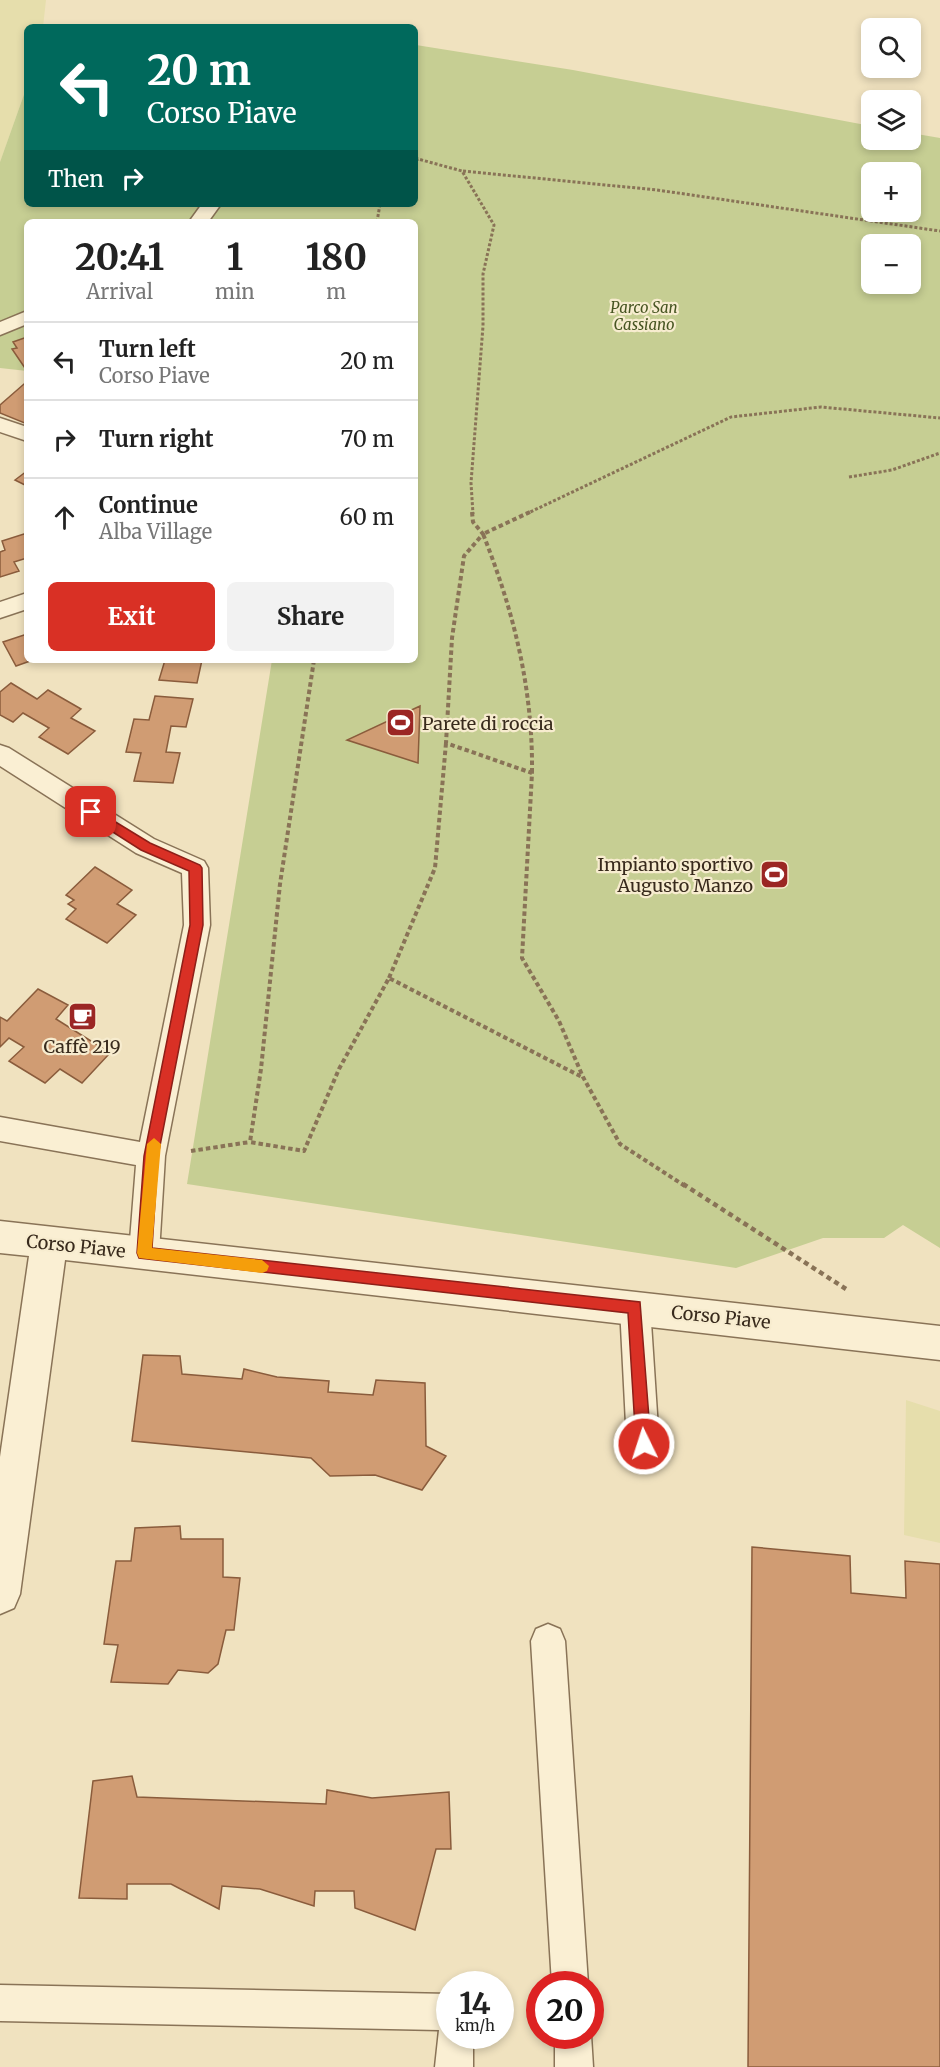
<!DOCTYPE html>
<html lang="en">
<head>
<meta charset="utf-8">
<style>
	:root { --surface:#fff; --page:#f2f2f2; --text:#222; --muted:#767676; --line:#e0e0e0; --accent:#d93025 }
	body { margin:0; font-family:Merriweather,serif; background:var(--page); color:var(--text); height:100vh; display:flex; flex-direction:column; font-size:22px; white-space:nowrap }
	* { box-sizing:border-box; margin:0 }
	p { font-size:20px; color:var(--muted) }
	.icon { flex:none; width:33px; height:33px; fill:none; stroke:currentColor; stroke-width:2; stroke-linecap:round; stroke-linejoin:round }
	.map { position:relative; flex:1; overflow:hidden }
	.sheet { position:absolute; left:24px; top:219px; width:394px; height:444px; display:flex; flex-direction:column; background:var(--surface); border-radius:9px; box-shadow:0 3px 9px #0003 }
	.sheet>* { flex:none }
	.hud { position:absolute; left:24px; top:24px; width:394px; height:183px; border-radius:9px; box-shadow:0 3px 9px #0003; background:#00695c; color:#fff; overflow:hidden }
	.controls { position:absolute; left:861px; top:18px; display:grid; gap:12px }
	.controls a { display:grid; place-items:center; width:60px; height:60px; border-radius:9px; background:var(--surface); box-shadow:0 3px 9px #0003; font-size:30px }
	.speed { position:absolute; left:436px; top:1971px; display:flex; gap:12px; font-size:30px; font-weight:700; text-align:center }
	.speed>* { display:grid; place-content:center; width:78px; height:78px; border-radius:50%; background:var(--surface); box-shadow:0 3px 9px #0003; line-height:1 }
	.speed small { font-size:15px; font-weight:400 }
	.speed .limit { border:9px solid #d22; background:#fff; color:#111 }
	.pin { position:absolute; display:grid; place-items:center; width:51px; height:51px; color:#fff; margin:-26px; border-radius:12px; box-shadow:0 3px 9px #0006 }
	.me { position:absolute; width:66px; margin:-33px; rotate:356deg; stroke-linejoin:round; filter:drop-shadow(0 0 4px #0008) }
	.turn { display:flex; align-items:center; gap:21px; height:126px; padding:0 24px; font-size:27px }
	.turn .icon { width:78px; height:78px; stroke-width:2.5 }
	.turn b { display:block; font-size:42px; line-height:51px }
	.then { display:flex; align-items:center; height:57px; padding:0 24px; background:#0003; gap:12px; font-size:22px }
	.eta { display:flex; justify-content:space-evenly; align-items:center; height:102px; text-align:center }
	.eta b { font-size:36px; font-weight:700; line-height:42px }
	.button { display:flex; gap:12px; margin-top:auto; padding:12px 24px }
	.button a { flex:1; height:69px; border-radius:9px; background:var(--accent); color:#fff; font-size:24px; font-weight:700; line-height:69px; text-align:center }
	.button a+a { background:var(--page); color:var(--text) }
	ul { padding:0; list-style:none }
	li { display:flex; align-items:center; gap:18px; height:78px; padding:0 24px; border-top:2px solid var(--line) }
	li div { flex:1 }
	li b { display:block; font-size:22px }
	li em { font-style:normal }
	.map>svg:first-child { display:block }
	.farmland { fill:#e6deac }
	.green { fill:#c6ce93; fill-rule:evenodd }
	.building { fill:#d09c73; stroke:#8a5c3c; stroke-width:1.5 }
	.lines { fill:none; stroke-linecap:round; stroke-linejoin:round }
	.service-casing { stroke:#897357; stroke-width:3 }
	.minor-casing { stroke:#897357; stroke-width:3 }
	.path-far2 { stroke:#897357; stroke-width:3; stroke-dasharray:3 2; stroke-linecap:butt }
	.path-far1 { stroke:#897357; stroke-width:4; stroke-dasharray:4.5 3; stroke-linecap:butt }
	.path { stroke:#897357; stroke-width:4.5; stroke-dasharray:5 4; stroke-linecap:butt }
	.service { fill:#faefd3; fill-rule:evenodd }
	.minor { fill:#faefd3; fill-rule:evenodd }
	.route { fill:#d93025; stroke:#8d1f18; stroke-width:1.5 }
	.slow { fill:#f59e0b }
	.labels { text-anchor:middle; dominant-baseline:central; stroke-width:4.5; stroke-linejoin:round; paint-order:stroke }
	.far-park-label { font-size:15px; font-style:italic; fill:#475522; stroke:#f7eccf }
	.poi-label { font-size:18px; fill:#382a1c; stroke:#f7eccf; text-anchor:start }
	.street-label { font-size:18px; fill:#382a1c; stroke:#f7eccf }
</style>
</head>
<body>
<div class="map">
<svg width="940" height="2067" viewBox="0 0 940 2067">
	<rect width="100%" height="100%" fill="#f0e2bf"/>
	<path class="farmland" d="M0,0h46l-3,27h-16v59l-27,76z
		M906,1400l34,11v132l-36,-8z"/>
	<path class="green" d="M416,45l157,25 298,56 1,14h38l1,-7 29,5v1110l-37,-23 -19,13h-61l-87,30 -549,-84 85,-524h144v-438h-389v149l-27,-3v-206l27,-76v118h389zM872,172h38v40h-38zM872,244h38v40h-38z"/>
	<path class="building" d="M27,337v34l-15,-22 5,-1 -4,-6z
		M24,384l3,1v39l-27,-11v-8z
		M27,471v15l-12,-6z
		M27,533v25l-13,4 5,9 -19,6v-25l5,-2 -3,-9z
		M27,634v26h6l-17,6 -13,-24z
		M165,660h37l-5,23 -38,-3z
		M11,683l26,16 11,-9 33,19 -10,9 24,13 -27,23 -29,-17 10,-9 -26,-15 -10,9 -13,-7v-23z
		M155,696l38,3 -7,28 -15,-1 -5,26 14,1 -7,30 -39,-2 7,-28 -15,-1 8,-33 15,1z
		M420,706l-2,57 -71,-23z
		M95,867l37,23 -15,14 19,11 -29,28 -41,-24 10,-10 -8,-5 6,-4 -8,-5z
		M38,989l30,16 -12,14 54,34 -28,30 -22,-14 -15,14 -36,-22 15,-14 -15,-9 -9,9v-30l7,4z
		M143,1355l37,1 2,18 60,5 2,-10 33,8 52,4 -1,11 45,3 3,-15 49,3 1,63 20,10 -24,34 -47,-15 -45,1 -19,-18 -179,-17z
		M180,1526l1,13h42v38l17,1 -6,52h-8l-8,34 -10,9 -30,-3 -10,14 -57,-2 7,-37 -14,-1 12,-83h15l4,-33z
		M752,1547l98,9 1,37 55,5 -1,-37 35,3v503h-192z
		M132,1776l5,21 189,7 1,-14 45,8 77,-6 2,57h-15l-21,81 -60,-22 -1,-17h-39l-1,15 -54,-17 -38,-3 -3,23 -48,-25h-44v15l-48,-1 14,-117z"/>
	<g class="lines">
		<defs>
			<path id="service" d="M202,204h19l-13,18h-19z
				M27,311v13l-27,11v-13z
				M0,418l27,9v14l-27,-9z
				M27,593v16l-27,9v-16z
				M0,745l9,3 145,91 50,22 4,7 2,57 -45,231 -6,97 -5,9 -10,4 -10,-4 -5,-9 7,-88 -136,-24v-24l140,25 44,-217 -2,-52 -46,-20 -136,-87z
				M635,1294l11,4 4,9 9,137 -5,10 -11,5 -11,-5 -5,-10 -7,-137 4,-9z
				M548,1624l12,5 5,12 23,343h-36l-21,-343 5,-12z
				M0,1985l450,9v42h23v31h-38l4,-37 -439,-9z
				M591,2035l2,32h-38v-31z"/>
			<path id="minor" d="M0,1221l940,105v34l-875,-100 -45,334 -6,14 -14,6v-157l29,-201 -29,-3z"/>
		</defs>
		<use href="#service" class="service-casing"/>
		<use href="#minor" class="minor-casing"/>
		<path class="path-far2" d="M416,161l2,-2 44,12 32,54 -11,49v52l-12,157 2,31
			M463,171l194,19 283,41
			M377,222l3,-18
			M849,477l43,-7 48,-17
			M526,514l205,-97 90,-10 119,11"/>
		<path class="path-far1" d="M472,512l1,10 10,12 -19,22 -12,82 -6,105 86,30 -10,185 37,63 24,56 37,67 65,42
			M530,512l-47,22c31,78 50,155 49,239
			M314,660l-34,224 -19,185 -11,73 54,9 35,-82 50,-91 193,99
			M389,978l46,-110 11,-125
			M191,1151l59,-9"/>
		<path class="path" d="M683,1184l163,105"/>
		<use href="#service" class="service"/>
		<use href="#minor" class="minor"/>
	</g>
	<path class="route" d="M91,807l59,36 50,22 2,3 1,57 -45,231 -6,92 488,54 11,142 -2,5 -5,3 -6,-3 -2,-5 -8,-131 -489,-55 -2,-5 7,-97 46,-231 -1,-54 -48,-21 -55,-35 -1,-3z"/>
	<path class="slow" d="M154,1138l7,6 -9,104 110,12 7,6 -2,5 -5,2 -123,-15 -2,-5 10,-109z"/>
	<defs>
		<symbol id="stadium-square" viewBox="-11 -11 22 22"><rect x="-9" y="-9" width="18" height="18" rx="4" fill="#9b2624" stroke="#f7eccf"/><path d="M0-5a6.5 5 0 1 0 0 10a6.5 5 0 1 0 0-10ZM-3.5-1.8h7v3.6h-7Z" fill="#fff"/></symbol>
		<symbol id="cafe-square" viewBox="-11 -11 22 22"><rect x="-9" y="-9" width="18" height="18" rx="4" fill="#9b2624" stroke="#f7eccf"/><path d="M-5.5-4.5H6V0H3Q3 3.5 0 3.5H-2.5Q-5.5 3.5-5.5 0ZM3-3.2v2h1.7v-2ZM-6 4.5H4V6H-6Z" fill="#fff"/></symbol>
	</defs>
	<g fill-rule="evenodd">
		<use href="#stadium-square" x="384" y="706" width="33" height="33"/>
		<use href="#stadium-square" x="758" y="858" width="33" height="33"/>
		<use href="#cafe-square" x="66" y="1000" width="33" height="33"/>
	</g>
	<g class="labels">
		<g class="far-park-label">
			<text x="644" y="307">Parco San<tspan x="644" dy="17">Cassiano</tspan></text>
		</g>
		<g class="poi-label">
			<text x="422" y="723">Parete di roccia</text>
			<text x="753" y="864" text-anchor="end">Impianto sportivo<tspan x="753" dy="21">Augusto Manzo</tspan></text>
			<text x="82" y="1046" text-anchor="middle">Caffè 219</text>
		</g>
		<g class="street-label">
			<text transform="translate(76 1246) rotate(6)">Corso Piave</text>
			<text transform="translate(721 1317) rotate(6)">Corso Piave</text>
		</g>
	</g>
</svg>
<div class="controls">
<a><svg class="icon" aria-label="search" viewBox="0 0 24 24"><circle cx="10" cy="10" r="6"/><path d="M15 15l6 6"/></svg></a>
<a><svg class="icon" aria-label="layers" viewBox="0 0 24 24"><path d="M12 4l9 5-9 5-9-5zM3 14l9 5 9-5"/></svg></a>
<a>+</a>
<a>−</a>
</div>
<div class="speed"><div>14<small>km/h</small></div><div class="limit">20</div></div>
<div class="pin" style="left:91px;top:812px;background:#d93025"><svg class="icon" aria-label="arrive" viewBox="0 0 24 24"><path d="M6 21V4h12l-3 4 3 4H6"/></svg></div>
<svg class="me" style="left:644px;top:1444px" viewBox="-20 -20 40 40"><circle r="17" fill="#d93025" stroke="#fff" stroke-width="3"/><path d="M0-11L8 9 0 5-8 9z" fill="#fff"/></svg>
<div class="hud">
<div class="turn"><svg class="icon" aria-label="left" viewBox="0 0 24 24"><path d="M17 20v-9H6M10 6l-5 5 5 5"/></svg><div><b>20 m</b>Corso Piave</div></div>
<div class="then">Then<svg class="icon" aria-label="right" viewBox="0 0 24 24"><path d="M7 20v-9h11M14 6l5 5-5 5"/></svg></div>
</div>
<section class="sheet">
<div class="eta">
<div><b>20:41</b><p>Arrival</p></div>
<div><b>1</b><p>min</p></div>
<div><b>180</b><p>m</p></div>
</div>
<ul>
<li><svg class="icon" aria-label="left" viewBox="0 0 24 24"><path d="M17 20v-9H6M10 6l-5 5 5 5"/></svg><div><b>Turn left</b><p>Corso Piave</p></div><em>20 m</em></li>
<li><svg class="icon" aria-label="right" viewBox="0 0 24 24"><path d="M7 20v-9h11M14 6l5 5-5 5"/></svg><div><b>Turn right</b></div><em>70 m</em></li>
<li><svg class="icon" aria-label="ahead" viewBox="0 0 24 24"><path d="M12 20V5M6 11l6-6 6 6"/></svg><div><b>Continue</b><p>Alba Village</p></div><em>60 m</em></li>
</ul>
<div class="button"><a>Exit</a><a>Share</a></div>
</section>
</div>
</body>
</html>
